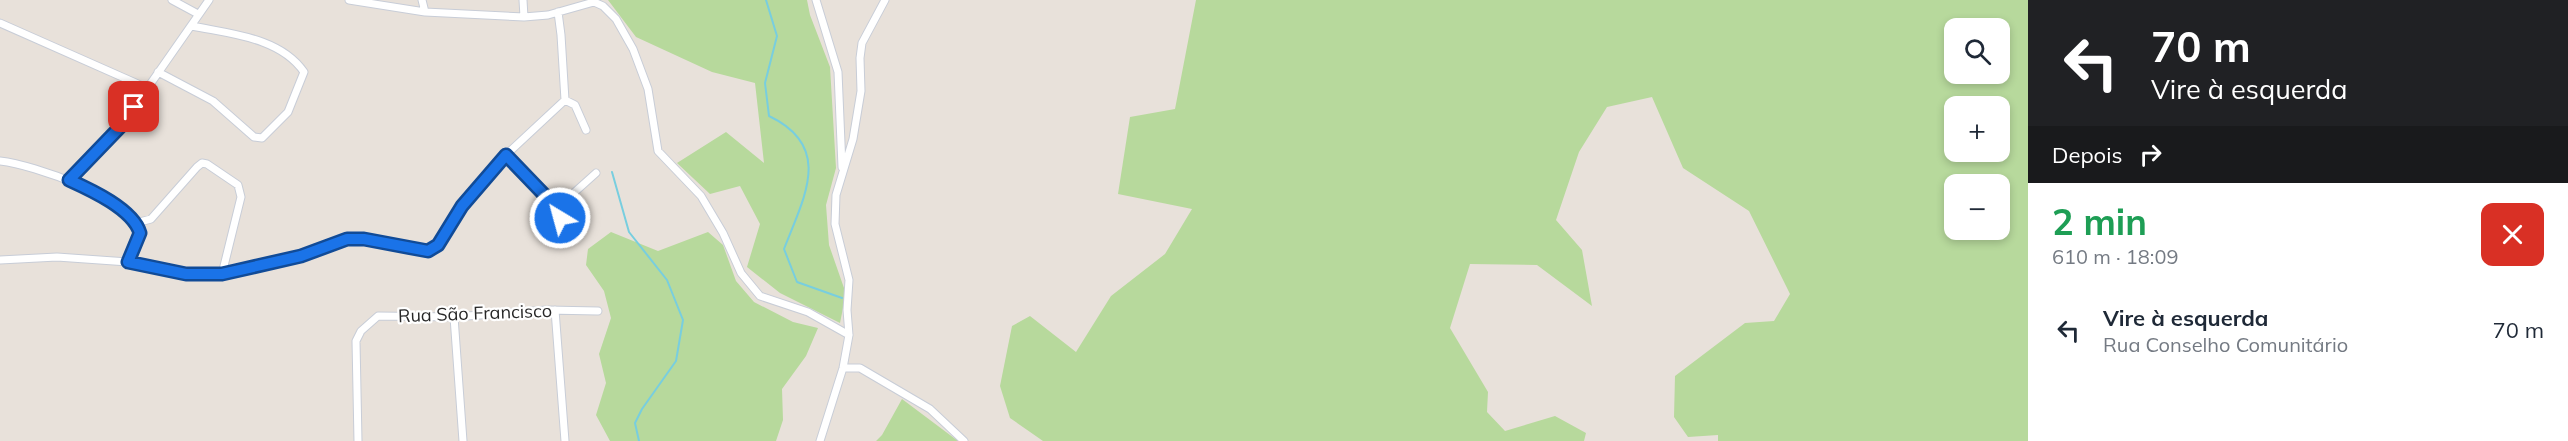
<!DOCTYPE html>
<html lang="pt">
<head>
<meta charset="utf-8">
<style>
	:root { --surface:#fff; --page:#f6f6f7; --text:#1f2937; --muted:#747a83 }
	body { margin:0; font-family:Mulish,sans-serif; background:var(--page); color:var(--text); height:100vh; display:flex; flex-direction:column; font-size:22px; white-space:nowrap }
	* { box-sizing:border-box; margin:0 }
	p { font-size:20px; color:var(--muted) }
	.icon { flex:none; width:33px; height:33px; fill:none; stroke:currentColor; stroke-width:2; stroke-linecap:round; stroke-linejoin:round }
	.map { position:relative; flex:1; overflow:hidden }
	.details { display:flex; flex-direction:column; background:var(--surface); width:540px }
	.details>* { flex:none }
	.hud { background:#202124; color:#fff; overflow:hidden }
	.buttons { position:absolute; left:1944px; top:18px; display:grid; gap:12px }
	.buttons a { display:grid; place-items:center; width:66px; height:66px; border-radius:12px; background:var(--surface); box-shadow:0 3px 9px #0003; font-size:30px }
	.pin { position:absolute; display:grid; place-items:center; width:51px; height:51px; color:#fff; margin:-26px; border-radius:12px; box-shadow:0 3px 9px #0006 }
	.me { position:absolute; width:66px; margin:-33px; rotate:323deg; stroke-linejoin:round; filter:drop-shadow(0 0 4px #0008) }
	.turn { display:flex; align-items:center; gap:21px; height:126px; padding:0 24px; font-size:27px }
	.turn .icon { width:78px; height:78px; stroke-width:2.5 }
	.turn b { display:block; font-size:42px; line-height:51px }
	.then { display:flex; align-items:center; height:57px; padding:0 24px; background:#0003; gap:12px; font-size:22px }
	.round { display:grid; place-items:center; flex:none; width:63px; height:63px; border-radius:12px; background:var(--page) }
	.overview { display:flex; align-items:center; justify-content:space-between; height:102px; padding:0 24px }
	h1 { font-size:36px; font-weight:700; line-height:45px; color:#1e9e55 }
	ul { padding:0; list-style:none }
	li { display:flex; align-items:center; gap:18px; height:90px; padding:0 24px }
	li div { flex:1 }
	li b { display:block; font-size:22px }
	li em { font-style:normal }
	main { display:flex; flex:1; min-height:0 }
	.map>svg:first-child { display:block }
	.green { fill:#b7d99c; fill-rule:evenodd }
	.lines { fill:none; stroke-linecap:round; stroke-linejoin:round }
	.stream { stroke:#78cedf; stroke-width:2 }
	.street-casing { stroke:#c8cdd7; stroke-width:9 }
	.street { stroke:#fff; stroke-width:7 }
	.route-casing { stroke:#114b97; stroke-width:15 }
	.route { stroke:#1a73e8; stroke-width:10 }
	.labels { text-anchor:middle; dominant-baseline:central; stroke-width:4.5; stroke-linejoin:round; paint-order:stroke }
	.street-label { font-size:18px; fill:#272727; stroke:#fff }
</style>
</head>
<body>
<main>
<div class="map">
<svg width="2028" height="441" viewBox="0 0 2028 441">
	<rect width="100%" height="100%" fill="#e8e1da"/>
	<path class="green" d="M608,0h199l3,15 20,52 6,101 -10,37 3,40 15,43 1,10 -5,25 -60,-30 -33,-26 13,-43 -20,-38 -30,8 -33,-31 49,-31 38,31 -9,-80 -43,-11 -76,-35z
		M1196,0h832v441h-310v-6l-30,2 -14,-20 1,-41 70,-53 29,-2 16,-27 -41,-83 -66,-43 -31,-71 -45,10 -28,45 -23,68 26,30 10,56 -55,-41 -67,-1 -20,64 38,64 -1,20 18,19 50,-15 31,17 -2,8h-541l-33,-23 -10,-32 12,-60 18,-10 46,36 35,-56 54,-42 27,-45 -74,-15 12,-77 45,-8zM2000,28v46h-46v-46zM2000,106v46h-46v-46zM2000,184v46h-46v-46z
		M611,232l47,19 50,-19 15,13 13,36 18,21 39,20 25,6 -12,28 -24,33 1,31 -7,21h-166l-14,-26 10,-32 -7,-29 12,-36 -7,-27 -18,-26 2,-16z
		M902,399l56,42h-82l6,-6z"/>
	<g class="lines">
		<path class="stream" d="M766,0l11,36 -12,47 4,33c65,31 35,81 15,133l13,33 45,16
			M612,172l17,60 38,48 16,40 -7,41 -34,48 -7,14 4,18"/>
		<defs>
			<path id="street" d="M172,0l26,14
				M349,0l76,12 99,5 24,-2 46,-13 9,4 13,13 17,30 15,40 10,62 43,45 22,37 18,40 19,23 48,16 41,23
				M422,0l3,12
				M523,0l1,17
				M816,0l22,72 4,95
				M0,23l147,65
				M158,72l55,29 41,36 8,1 26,-26 16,-40c-24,-35 -74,-38 -112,-46
				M565,100l10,5 11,25
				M506,155l51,53 3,10
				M0,161c34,4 130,36 140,72l-12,29
				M69,180l52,-54 88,-126
				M557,208l39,-35
				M136,223l15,-4 46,-52 5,-4 5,1 31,21 3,12 -19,77
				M0,260l57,-3 71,5 58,12h36l79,-18 46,-17h17l64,12 10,-6 24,-39 44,-51 59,-55 -4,-65 -3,-23
				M555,310l10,131
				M454,317l9,124
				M843,368h17l70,41 34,32
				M358,441l-2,-100 5,-10 17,-15 76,1 93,-7 51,1
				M820,441l23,-73 6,-33 -2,-25 2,-30 -14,-56 1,-29 17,-56 8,-48 -1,-33 2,-15 23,-43"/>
		</defs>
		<use href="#street" class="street-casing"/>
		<use href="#street" class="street"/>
	</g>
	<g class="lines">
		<defs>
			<path id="route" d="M134,107l-13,19 -52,54c22,10 64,29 71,53l-12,29 58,12h36l79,-18 46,-17h17l64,12 10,-6 24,-39 44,-51 51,53 3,10"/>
		</defs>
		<use href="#route" class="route-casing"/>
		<use href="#route" class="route"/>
	</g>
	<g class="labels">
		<g class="street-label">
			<text transform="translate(475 313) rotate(-2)">Rua São Francisco</text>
		</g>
	</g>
</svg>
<div class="buttons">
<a><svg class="icon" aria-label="search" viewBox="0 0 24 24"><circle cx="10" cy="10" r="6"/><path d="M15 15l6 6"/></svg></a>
<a>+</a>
<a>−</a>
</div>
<div class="pin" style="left:134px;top:107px;background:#d93025"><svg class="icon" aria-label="arrive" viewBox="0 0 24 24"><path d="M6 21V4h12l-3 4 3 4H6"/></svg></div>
<svg class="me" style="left:560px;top:218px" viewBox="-20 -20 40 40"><circle r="17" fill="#1a73e8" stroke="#fff" stroke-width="3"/><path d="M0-11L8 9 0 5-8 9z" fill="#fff"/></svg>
</div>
<section class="details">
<div class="hud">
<div class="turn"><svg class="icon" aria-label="left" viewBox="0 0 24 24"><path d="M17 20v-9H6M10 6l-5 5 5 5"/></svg><div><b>70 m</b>Vire à esquerda</div></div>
<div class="then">Depois<svg class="icon" aria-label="right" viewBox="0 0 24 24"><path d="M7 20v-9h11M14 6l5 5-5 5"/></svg></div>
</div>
<div class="overview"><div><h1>2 min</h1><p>610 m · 18:09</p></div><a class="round" style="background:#d93025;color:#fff"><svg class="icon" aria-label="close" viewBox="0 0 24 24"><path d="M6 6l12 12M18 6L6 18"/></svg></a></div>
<ul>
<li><svg class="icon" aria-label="left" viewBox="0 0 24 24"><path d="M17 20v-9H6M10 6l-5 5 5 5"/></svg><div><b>Vire à esquerda</b><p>Rua Conselho Comunitário</p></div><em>70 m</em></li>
</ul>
</section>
</main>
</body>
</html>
